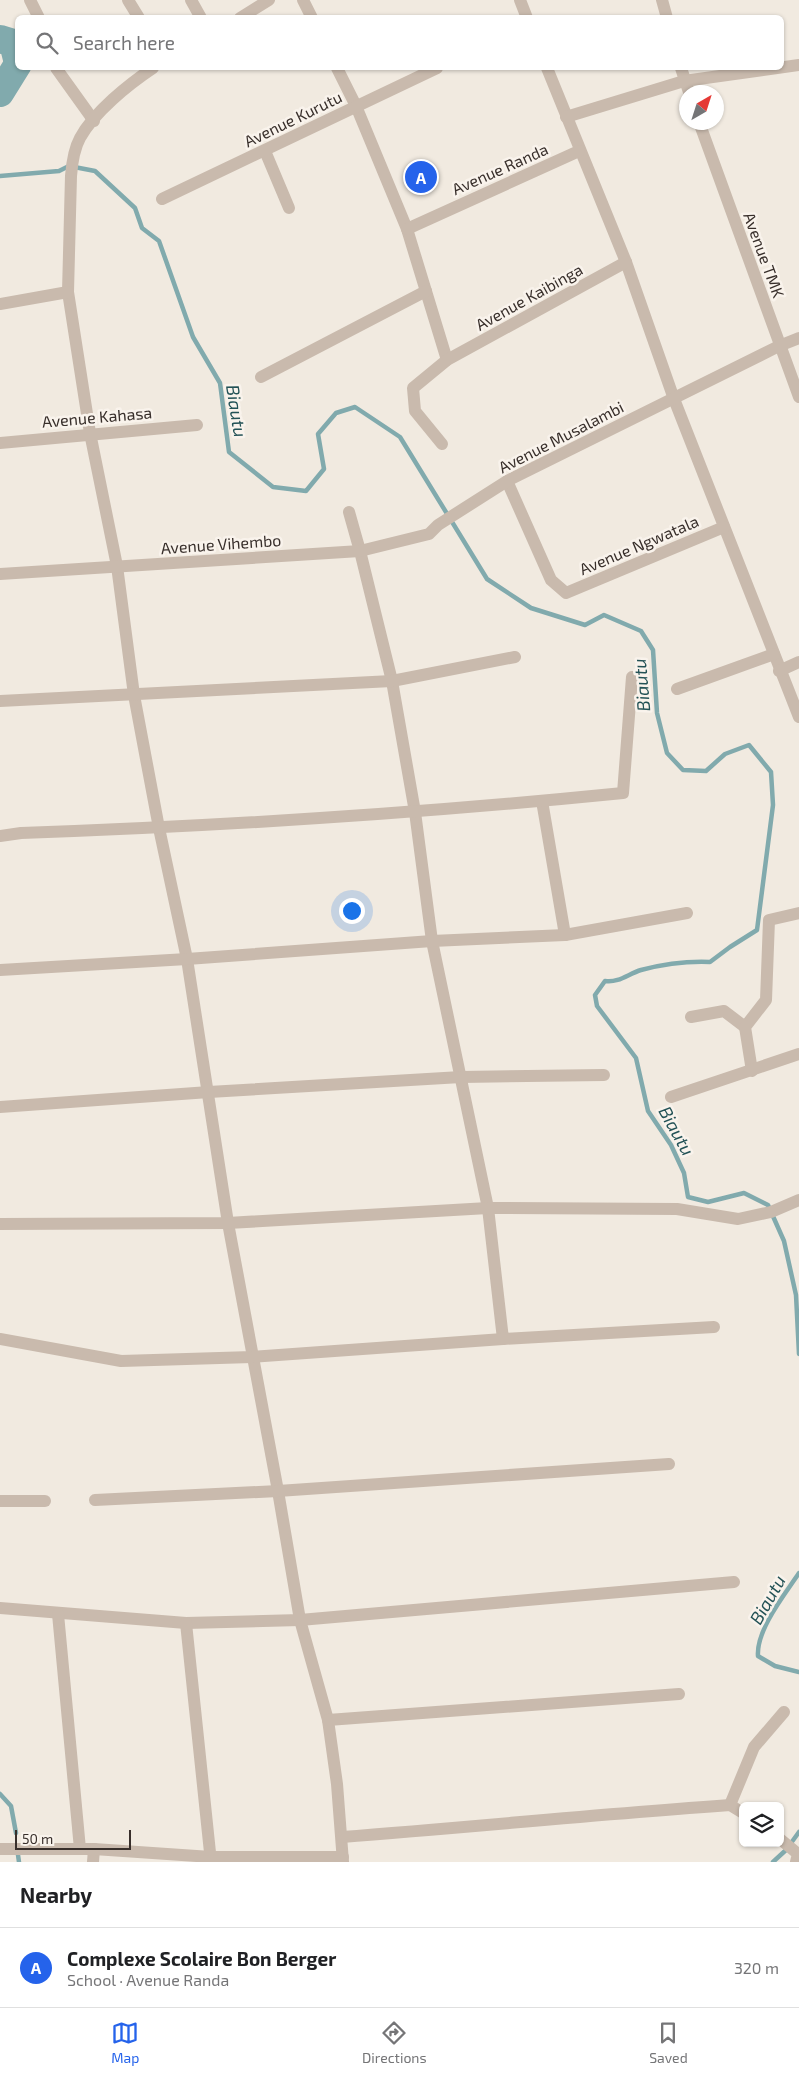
<!DOCTYPE html>
<meta charset="utf-8">
<style>
:root{--surface:#fff;--page:#f6f6f6;--text:#202124;--muted:#757577;--line:#e0e0e0;--accent:#2563eb}
body{margin:0;font-family:"Exo 2",sans-serif;background:var(--page);color:var(--text)}
.controls{position:absolute;right:15px;bottom:15px;display:grid;overflow:hidden;border-radius:8px;box-shadow:0 1px 4px #0004}
.controls button{width:45px;height:45px;display:grid;place-items:center;padding:0;border:0;border-bottom:1px solid var(--line);background:var(--surface);color:var(--text);font:25px sans-serif}
.compass{position:absolute;left:679px;top:85px;width:45px;height:45px;border-radius:50%;background:var(--surface);box-shadow:0 1px 4px #0004;rotate:39deg}
.scale{position:absolute;left:15px;bottom:12px;width:116px;box-sizing:border-box;padding-left:5px;border:2px solid #382f2b;border-top:0;font-size:14px;line-height:18px;white-space:nowrap;color:#382f2b;-webkit-text-stroke:4px #f9f3ec;paint-order:stroke}
.you{position:absolute;left:351px;top:910px;width:18px;height:18px;margin:-12px;border:4px solid #fff;border-radius:50%;background:#1a73e8;box-shadow:0 0 0 8px #1a73e833}
.badge{display:grid;place-items:center;width:32px;height:32px;border-radius:50%;background:var(--accent);color:#fff;font-size:16px;font-weight:700}
.pin{position:absolute;translate:-50% -50%;border:2px solid #fff;box-shadow:0 1px 5px #0006}
.list{margin:0;padding:0;list-style:none}
h2{display:flex;justify-content:space-between;align-items:center;height:65px;margin:0;padding:0 20px;font-size:21px}
h2 small{font-size:16px;font-weight:400;color:var(--muted)}
.list li{display:grid;grid-template-columns:32px 1fr auto;gap:15px;align-items:center;box-sizing:border-box;height:80px;padding:0 20px;border-top:1px solid var(--line)}
.list b{display:block;font-size:19px;white-space:nowrap}
.list p{margin:0;font-size:16px;white-space:nowrap;color:var(--muted)}
.list em{font-size:16px;font-style:normal;color:var(--muted)}
.icon{flex:none;width:28px;height:28px;fill:none;stroke:currentColor;stroke-width:2;stroke-linecap:round;stroke-linejoin:round}
.map{position:relative;flex:none;width:799px;height:1862px;overflow:hidden}
.search{position:absolute;background:var(--surface);box-shadow:0 1px 4px #0004;left:15px;right:15px;top:15px;height:55px;display:flex;align-items:center;gap:12px;box-sizing:border-box;padding:0 18px;border-radius:8px;color:var(--muted);font-size:19px}
.sheet{height:145px;background:var(--surface)}
nav{display:flex;justify-content:space-around;align-items:center;box-sizing:border-box;height:70px;border-top:1px solid var(--line);background:var(--surface);font-size:14px;color:var(--muted)}
nav a{display:grid;justify-items:center;gap:2px}
nav .on{color:var(--accent)}
.map>svg:first-child{display:block}
.lines{fill:none;stroke-linecap:round;stroke-linejoin:round}
.stream{stroke:#81aaad;stroke-width:4.5}
.river{stroke:#81aaad;stroke-width:28}
.minor{stroke:#c9baad;stroke-width:12}
.labels{text-anchor:middle;stroke-width:5;stroke-linejoin:round;paint-order:stroke}
.street-label{font-size:16px;fill:#382f2b;stroke:#f9f3ec}
.water-label{font-size:18px;font-style:italic;fill:#235256;stroke:#f9f3ec}
</style>
<div class="map">
<svg width="799" height="1862" viewBox="0 0 799 1862">
<rect width="100%" height="100%" fill="#f1eae0"/>
<g class="lines">
<g class="stream">
<path d="M0,176L59,171L69,166L95,171L135,208L142,228L159,241L193,337L220,383L229,452L273,487L306,491L324,469L318,434L336,413L355,407L400,437L487,579L531,608L585,625L604,615L641,631L653,650L657,713L667,753L683,770L706,771L725,754L749,745L771,772L773,805L757,930L730,947L710,962C686,961 664,964 641,970C628,974 619,983 605,981L595,995L597,1006L636,1058L648,1111L671,1145L684,1173L688,1197L708,1202L744,1193L768,1205L784,1241L796,1295L799,1354"/>
<path d="M799,1573C785,1594 756,1630 758,1656L775,1666L799,1672"/>
<polyline points="0,1794 11,1806 16,1833"/>
<polyline points="18,1855 19,1862"/>
<polyline points="773,1862 786,1850 799,1832"/>
</g>
<g class="river">
<polyline points="0,39 13,43 18,63"/>
<polyline points="0,93 18,64"/>
</g>
<g class="minor">
<polyline points="30,0 39,18"/>
<polyline points="128,0 139,18"/>
<polyline points="191,0 201,18"/>
<polyline points="303,0 312,18"/>
<polyline points="520,0 527,18"/>
<polyline points="662,0 667,18"/>
<polyline points="240,18 269,0"/>
<polyline points="56,68 94,121"/>
<path d="M153,68C129,84 94,112 80,138C74,149 72,163 71,176L68,292L90,433L117,566L134,695L159,828L187,959L228,1223L278,1491L300,1620L328,1720L337,1784L343,1862"/>
<polyline points="337,68 356,106 407,229 447,360"/>
<polyline points="547,68 626,262 674,399 799,717"/>
<polyline points="681,68 689,92"/>
<polyline points="566,117 684,81 799,65"/>
<polyline points="699,122 799,397"/>
<polyline points="265,151 289,208"/>
<polyline points="162,199 437,68"/>
<polyline points="407,229 579,151"/>
<polyline points="0,304 68,292"/>
<polyline points="261,377 426,291"/>
<polyline points="0,443 197,425"/>
<polyline points="442,444 415,411 413,388 447,360 626,262"/>
<polyline points="507,481 551,580 566,593 724,527"/>
<polyline points="349,512 360,551 392,681 415,812 432,941 488,1208 503,1339"/>
<polyline points="0,574 360,551 429,534 438,525 507,481 779,346 799,338"/>
<polyline points="779,671 799,662"/>
<polyline points="677,689 774,654"/>
<polyline points="0,701 392,681 515,657"/>
<polyline points="542,801 565,935"/>
<path d="M0,836L21,833C222,826 423,813 623,793L632,677"/>
<polyline points="0,970 187,959 432,941 565,935 687,913"/>
<polyline points="691,1017 724,1011 745,1027"/>
<polyline points="752,1071 745,1027 766,1000 769,920 799,913"/>
<polyline points="671,1097 799,1054"/>
<polyline points="0,1107 209,1092 461,1077 604,1075"/>
<polyline points="0,1224 228,1223 488,1208 677,1209 738,1219 771,1212 799,1200"/>
<polyline points="0,1339 121,1361 252,1357 503,1339 714,1327"/>
<polyline points="95,1500 278,1491 669,1464"/>
<polyline points="0,1501 45,1501"/>
<polyline points="0,1608 186,1623 300,1620 734,1582"/>
<polyline points="58,1614 80,1849"/>
<polyline points="186,1623 211,1862"/>
<polyline points="328,1720 679,1694"/>
<polyline points="730,1805 754,1747 784,1712"/>
<path d="M342,1837C472,1827 601,1814 730,1805L743,1813"/>
<polyline points="780,1839 798,1854 796,1862"/>
<polyline points="0,1849 94,1849 211,1857 343,1857"/>
<polyline points="93,1862 94,1849"/>
</g>
</g>
<g class="labels">
<g class="street-label">
<text transform="translate(293 119) rotate(-26)" y="6">Avenue Kurutu</text>
<text transform="translate(500 169) rotate(-24)" y="6">Avenue Randa</text>
<text transform="translate(764 255) rotate(70)" y="6">Avenue TMK</text>
<text transform="translate(529 297) rotate(-29)" y="6">Avenue Kaibinga</text>
<text transform="translate(97 417) rotate(-5)" y="6">Avenue Kahasa</text>
<text transform="translate(561 437) rotate(-27)" y="6">Avenue Musalambi</text>
<text transform="translate(221 544) rotate(-4)" y="6">Avenue Vihembo</text>
<text transform="translate(639 545) rotate(-23)" y="6">Avenue Ngwatala</text>
</g>
<g class="water-label">
<text transform="translate(236 411) rotate(81)" y="6">Biautu</text>
<text transform="translate(642 685) rotate(-95)" y="6">Biautu</text>
<text transform="translate(676 1131) rotate(61)" y="6">Biautu</text>
<text transform="translate(768 1600) rotate(-60)" y="6">Biautu</text>
</g>
</g>
</svg>
<div class="controls">
<button><svg class="icon" aria-label="layers" viewBox="0 0 24 24"><path d="M12 4l9 5-9 5-9-5zM3 14l9 5 9-5"/></svg></button>
</div>
<svg class="compass" viewBox="-18 -18 36 36"><path d="M0-13l5 13h-10z" fill="#e53935"/><path d="M0 13l5-13h-10z" fill="#757577"/></svg>
<div class="scale">50 m</div>
<div class="you"></div>
<div class="pin badge" style="left:421px;top:177px">A</div>
<div class="search"><svg class="icon" aria-label="search" viewBox="0 0 24 24"><circle cx="10" cy="10" r="6"/><path d="M15 15l6 6"/></svg>Search here</div>
</div>
<section class="sheet">
<h2>Nearby<small></small></h2>
<ul class="list">
<li><span class="badge">A</span><div><b>Complexe Scolaire Bon Berger</b><p>School · Avenue Randa</p></div><em>320 m</em></li>
</ul>
</section>
<nav>
<a class="on"><svg class="icon" aria-label="map" viewBox="0 0 24 24"><path d="M3 6l6-2 6 2 6-2v14l-6 2-6-2-6 2zM9 4v14M15 6v14"/></svg>Map</a>
<a><svg class="icon" aria-label="directions" viewBox="0 0 24 24"><path d="M12 3l9 9-9 9-9-9zM9 14v-3h6M13 9l2 2-2 2"/></svg>Directions</a>
<a><svg class="icon" aria-label="saved" viewBox="0 0 24 24"><path d="M7 4h10v16l-5-4-5 4z"/></svg>Saved</a>
</nav>
